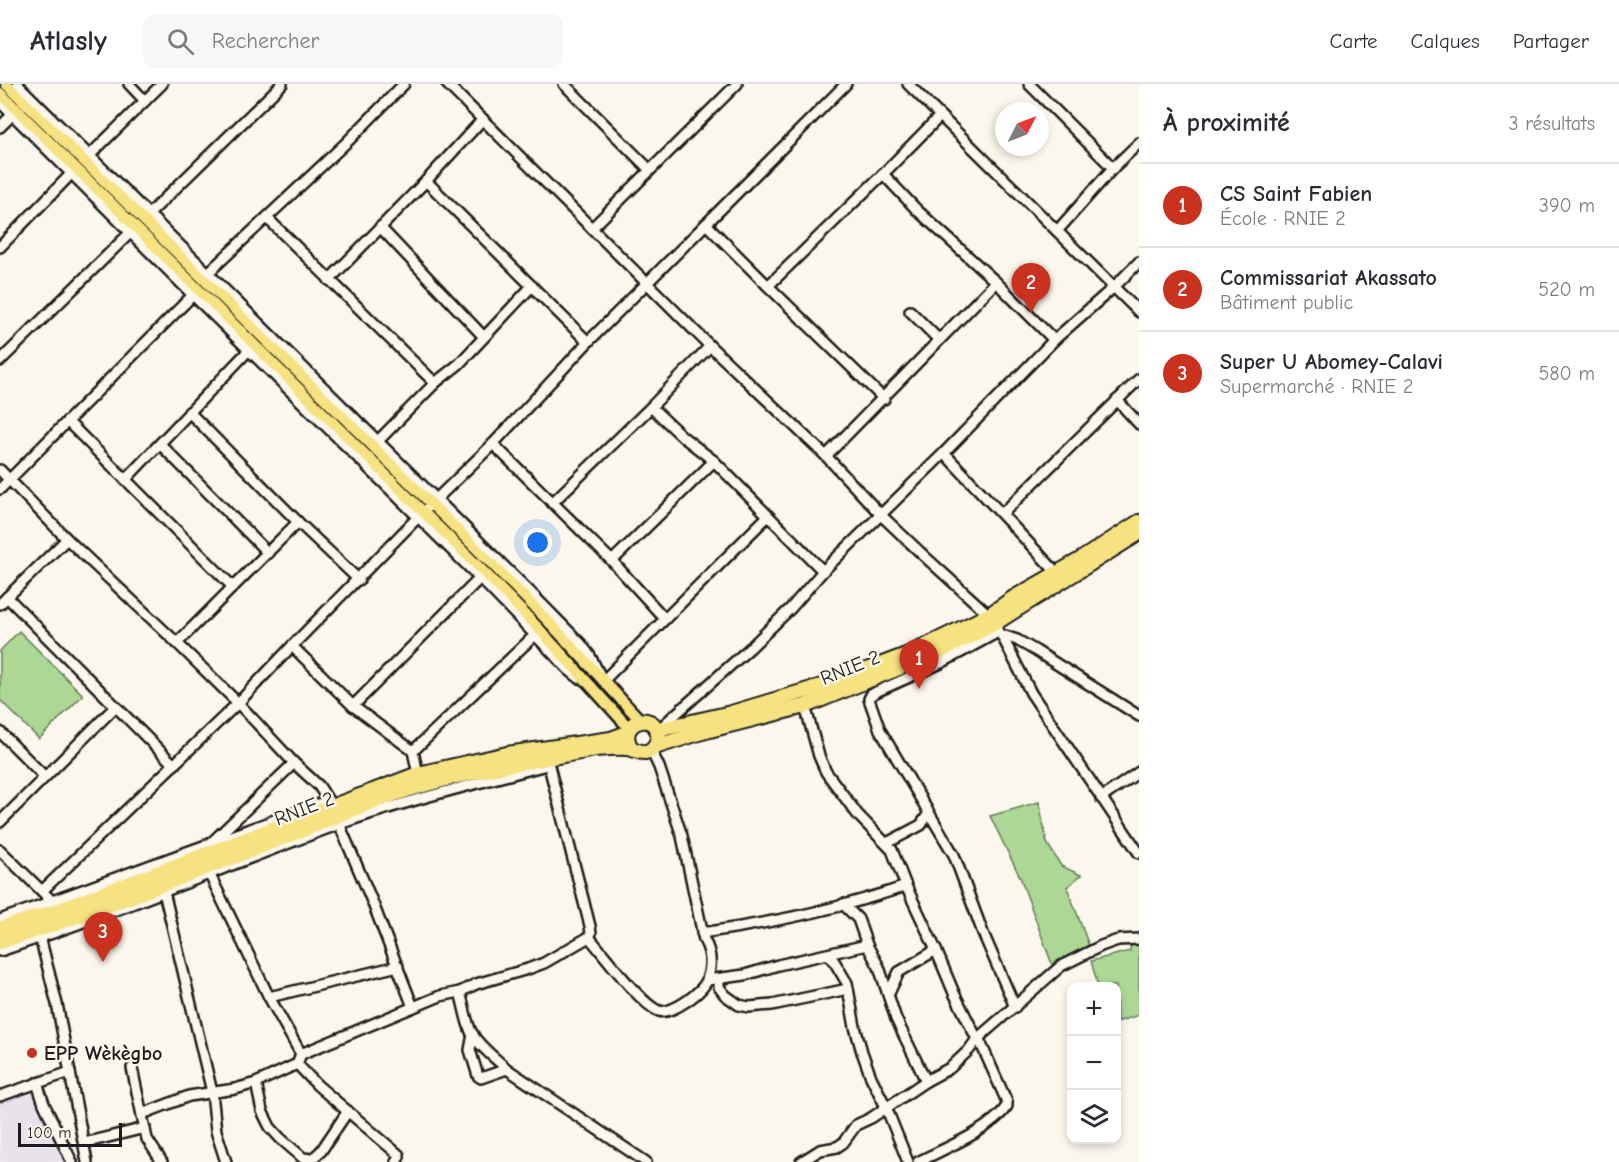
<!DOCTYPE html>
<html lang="fr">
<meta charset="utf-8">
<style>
:root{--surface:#fff;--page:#f7f7f7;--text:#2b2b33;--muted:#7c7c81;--line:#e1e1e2;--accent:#c8321e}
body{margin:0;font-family:"Comic Neue",sans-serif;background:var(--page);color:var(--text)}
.controls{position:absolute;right:18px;bottom:18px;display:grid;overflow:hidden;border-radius:12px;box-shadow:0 3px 9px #0003}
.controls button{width:54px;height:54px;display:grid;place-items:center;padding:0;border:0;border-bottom:2px solid var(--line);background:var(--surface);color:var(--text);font:30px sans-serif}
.compass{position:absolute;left:995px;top:18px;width:54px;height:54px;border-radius:50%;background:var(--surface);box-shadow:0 3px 9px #0003;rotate:48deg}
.scale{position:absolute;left:18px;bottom:15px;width:104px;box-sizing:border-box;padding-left:6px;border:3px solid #1c1c1c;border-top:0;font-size:16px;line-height:21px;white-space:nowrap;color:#1c1c1c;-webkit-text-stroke:4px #fbf7ec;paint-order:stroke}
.you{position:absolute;left:538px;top:459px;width:21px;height:21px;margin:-15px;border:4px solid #fff;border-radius:50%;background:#1a73e8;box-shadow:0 0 0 9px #1a73e833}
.badge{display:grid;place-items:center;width:39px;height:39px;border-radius:50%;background:var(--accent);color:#fff;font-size:20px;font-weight:700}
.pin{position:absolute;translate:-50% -50px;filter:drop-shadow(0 2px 3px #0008)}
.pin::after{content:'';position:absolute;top:32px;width:21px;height:18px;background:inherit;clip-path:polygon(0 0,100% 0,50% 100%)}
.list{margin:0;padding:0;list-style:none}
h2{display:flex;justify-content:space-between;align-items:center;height:78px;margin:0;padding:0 24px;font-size:26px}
h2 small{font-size:20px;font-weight:400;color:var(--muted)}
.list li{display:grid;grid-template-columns:39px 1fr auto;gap:18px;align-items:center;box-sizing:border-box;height:84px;padding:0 24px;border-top:2px solid var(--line)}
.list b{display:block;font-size:22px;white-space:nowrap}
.list p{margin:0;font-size:20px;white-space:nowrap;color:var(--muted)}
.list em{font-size:20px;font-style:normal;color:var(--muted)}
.icon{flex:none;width:33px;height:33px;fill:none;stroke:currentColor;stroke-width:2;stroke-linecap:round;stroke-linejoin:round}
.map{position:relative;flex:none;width:1139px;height:1078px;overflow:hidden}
header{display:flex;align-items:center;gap:36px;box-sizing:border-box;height:84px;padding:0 30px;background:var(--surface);border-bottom:2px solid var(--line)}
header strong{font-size:28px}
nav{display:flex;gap:33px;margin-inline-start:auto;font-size:21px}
.search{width:420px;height:54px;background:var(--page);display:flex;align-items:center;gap:15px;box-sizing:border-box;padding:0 21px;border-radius:12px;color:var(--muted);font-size:22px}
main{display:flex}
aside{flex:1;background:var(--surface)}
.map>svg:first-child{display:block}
.built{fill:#e8e2ea}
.green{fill:#add795;stroke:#647a58;stroke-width:1.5}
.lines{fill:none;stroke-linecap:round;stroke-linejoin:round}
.minor-casing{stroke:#1c1c1c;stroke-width:14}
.major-casing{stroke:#1c1c1c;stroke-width:15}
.highway-casing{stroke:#1c1c1c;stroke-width:18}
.minor{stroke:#fbf7ec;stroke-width:9}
.major{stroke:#f6e281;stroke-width:10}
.highway{stroke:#f6e281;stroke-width:14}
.poi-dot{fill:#c8321e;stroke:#fbf7ec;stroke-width:2}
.labels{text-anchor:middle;stroke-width:5;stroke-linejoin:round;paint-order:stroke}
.street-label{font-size:20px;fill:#1c1c1c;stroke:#fbf7ec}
.poi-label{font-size:20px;font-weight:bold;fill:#1c1c1c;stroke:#fbf7ec;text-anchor:start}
</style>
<header>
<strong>Atlasly</strong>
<div class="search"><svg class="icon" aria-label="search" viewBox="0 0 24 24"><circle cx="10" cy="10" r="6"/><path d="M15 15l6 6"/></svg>Rechercher</div>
<nav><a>Carte</a><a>Calques</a><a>Partager</a></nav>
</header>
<main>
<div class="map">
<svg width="1139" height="1078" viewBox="0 0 1139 1078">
<rect width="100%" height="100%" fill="#fbf7ec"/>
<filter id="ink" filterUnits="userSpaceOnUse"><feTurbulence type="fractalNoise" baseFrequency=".0167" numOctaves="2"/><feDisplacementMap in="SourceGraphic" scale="12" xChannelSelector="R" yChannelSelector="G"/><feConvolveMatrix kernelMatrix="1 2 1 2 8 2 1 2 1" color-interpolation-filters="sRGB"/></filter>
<g filter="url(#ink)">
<polygon class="built" points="33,1006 66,1078 0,1078 0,1017"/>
<g class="green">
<polygon points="19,547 83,611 39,655 0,616 0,567"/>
<polygon points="1039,718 1047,759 1061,782 1081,791 1067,803 1091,867 1053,883 1020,793 990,732"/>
<polygon points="1131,860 1139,861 1139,931 1117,938 1116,902 1098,902 1091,877 1130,867"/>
</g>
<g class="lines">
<defs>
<g id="minor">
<polyline points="17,0 528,506 581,560 590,572 603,597 768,432"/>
<polyline points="129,0 145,17"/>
<polyline points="447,0 710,262 826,372 882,432 922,470 989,531 995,539 998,548 941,579 878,607 871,611 869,615 880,646 954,771 983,849 1015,923"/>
<polyline points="564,0 650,86"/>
<polyline points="908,0 1139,228"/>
<polyline points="1029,0 1113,84"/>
<polyline points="0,18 193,211 480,494 569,586 579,594"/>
<polyline points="0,43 15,28"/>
<polyline points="89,72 162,0"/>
<polyline points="883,90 917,126 996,198 1054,256"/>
<polyline points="426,97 588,258"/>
<polyline points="145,134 282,0"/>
<polyline points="267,134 435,299"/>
<polyline points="706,140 768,202 884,315"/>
<polyline points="380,143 484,253"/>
<polyline points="592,144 737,0"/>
<polyline points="1057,147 1113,84 1139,59"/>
<polyline points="0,163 74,87"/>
<polyline points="208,189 348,57 404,0"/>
<polyline points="329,196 426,97 483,35"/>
<polyline points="768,202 883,90 940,32"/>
<polyline points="910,227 939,256"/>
<polyline points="0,277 133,146"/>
<polyline points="1117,316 1139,340"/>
<polyline points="651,323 683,353 714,377 823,487"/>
<polyline points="189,328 298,438 359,496"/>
<polyline points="67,337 233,503"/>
<polyline points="160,360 268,469"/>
<polyline points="493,360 612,477 665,535"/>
<polyline points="374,361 435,299 459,280 532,202"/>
<polyline points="944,369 1057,489"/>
<polyline points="826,372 996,198"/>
<polyline points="0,386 67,455 177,559 238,619 294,679 319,702 329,718"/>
<polyline points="126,395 249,266"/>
<polyline points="0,405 193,211"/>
<polyline points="552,419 651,323 710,262"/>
<polyline points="1002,430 1139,295"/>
<polyline points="612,477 714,377"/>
<polyline points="7,513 174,681"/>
<polyline points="0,520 67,455"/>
<polyline points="1002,551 1017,556 1036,567 1139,632"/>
<polyline points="1002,552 1031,609 1139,769"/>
<polyline points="177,559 298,438"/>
<polyline points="292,562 353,622 413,667 418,690"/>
<polyline points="353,622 480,494"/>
<polyline points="805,622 819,672 826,688 858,731 892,766 906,802 936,866 954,909 977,955"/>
<polyline points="659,645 750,564 791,524 823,487 944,369 1054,256 1114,203 1139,178"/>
<polyline points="0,648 45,693"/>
<polyline points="413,667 535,551"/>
<path d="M548,678L590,842L591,849L589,853C603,869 641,921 659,927C671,931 703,908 707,896C712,882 711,868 704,856L682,752L659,683L651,666"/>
<polyline points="1101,714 1139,688"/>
<polyline points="337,735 372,817 413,923"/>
<polyline points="0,738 115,623"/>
<polyline points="211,759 294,679"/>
<polyline points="887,759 921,741 929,729"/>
<polyline points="0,766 52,817 53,823"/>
<polyline points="207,785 269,913 301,970"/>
<polyline points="42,807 238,619 292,562 423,428 493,360 588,258 846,0"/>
<polyline points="164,808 212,1008 216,1047 226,1078"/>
<polyline points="843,820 858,835 867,861 879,883 896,935 926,997"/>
<polyline points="0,836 327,717 329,718 331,721"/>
<polyline points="39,849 57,920 87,1078"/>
<path d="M702,849C771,839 840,825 906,802"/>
<path d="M0,867C114,830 225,782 337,741C404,717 475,700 543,682L548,678L551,674"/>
<polyline points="828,871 834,877 847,899 855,943 862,968 871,993 886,1023 908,1078"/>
<polyline points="719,895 719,903 725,911 739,921 749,923 772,921 848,905"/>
<polyline points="707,896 745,891 778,881 867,861"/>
<path d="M460,908C464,921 466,938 472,950C481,964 495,974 507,985L646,1078"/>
<polyline points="889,909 899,888 936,866"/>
<polyline points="269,913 398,882"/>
<polyline points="473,950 470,966 478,992 481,994 507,985"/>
<polyline points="297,980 317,1001 399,1071 399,1073 396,1078"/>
<polyline points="132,984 147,1055 162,1078"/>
<polyline points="37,999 44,1020 72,1078"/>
<polyline points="256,999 262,1027 270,1043 280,1054 303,1074 312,1075 321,1067 348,1027"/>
<polyline points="0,1012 70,988"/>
<polyline points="142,1030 189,1012 235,1005 256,999 297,980 301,970 440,912 460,908 476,900 528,885 544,879 589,853"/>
<polyline points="84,1059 145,1044"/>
<polyline points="801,1078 820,1066 837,1063 843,1059 856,1041 871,1034 926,997 950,984 969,966 977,955 1061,882 1101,862 1118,856 1139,855"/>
<path d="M918,1078C945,1064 990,1047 1007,1022V1018L978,953"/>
</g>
<g id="major">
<polyline points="6,0 492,480 549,538 641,637"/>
<polyline points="0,9 487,491 541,547 629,644"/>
</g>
<g id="highway">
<polyline points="657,646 731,629 835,598 909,570 989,531 1015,513 1080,476 1139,438"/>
<polyline points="655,663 702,648 805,622 943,566 995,539 1139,449"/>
<polyline points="0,845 54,828 418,690 507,670 611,655 627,649"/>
<path d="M0,858C98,827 194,788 290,751C324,738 357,722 392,711C458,688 527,678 596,665C607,664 617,663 628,664C635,665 639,669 646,668C651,667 654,664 656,660C658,656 659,651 657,646C648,625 615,643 632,665"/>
</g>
</defs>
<use href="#minor" class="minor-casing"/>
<use href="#major" class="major-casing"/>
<use href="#highway" class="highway-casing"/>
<use href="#minor" class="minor"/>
<use href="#major" class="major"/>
<use href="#highway" class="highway"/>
</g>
</g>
<circle class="poi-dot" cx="32" cy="969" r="6"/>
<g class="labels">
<g class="street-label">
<text transform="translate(850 583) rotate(-22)" y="7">RNIE 2</text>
<text transform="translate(304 724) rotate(-21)" y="7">RNIE 2</text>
</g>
<g class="poi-label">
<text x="44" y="976">EPP Wèkègbo</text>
</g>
</g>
</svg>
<div class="controls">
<button>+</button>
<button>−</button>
<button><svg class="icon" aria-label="layers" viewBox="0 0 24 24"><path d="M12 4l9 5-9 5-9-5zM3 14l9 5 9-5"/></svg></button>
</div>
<svg class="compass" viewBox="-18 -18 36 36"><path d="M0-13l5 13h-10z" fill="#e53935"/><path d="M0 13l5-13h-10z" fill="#7c7c81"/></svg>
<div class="scale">100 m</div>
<div class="you"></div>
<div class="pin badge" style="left:919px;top:605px">1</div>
<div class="pin badge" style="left:1031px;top:229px">2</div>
<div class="pin badge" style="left:103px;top:878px">3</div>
</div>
<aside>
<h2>À proximité<small>3 résultats</small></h2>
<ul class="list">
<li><span class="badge">1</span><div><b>CS Saint Fabien</b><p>École · RNIE 2</p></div><em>390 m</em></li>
<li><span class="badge">2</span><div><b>Commissariat Akassato</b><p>Bâtiment public</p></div><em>520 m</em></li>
<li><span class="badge">3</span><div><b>Super U Abomey-Calavi</b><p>Supermarché · RNIE 2</p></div><em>580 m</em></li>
</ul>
</aside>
</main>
